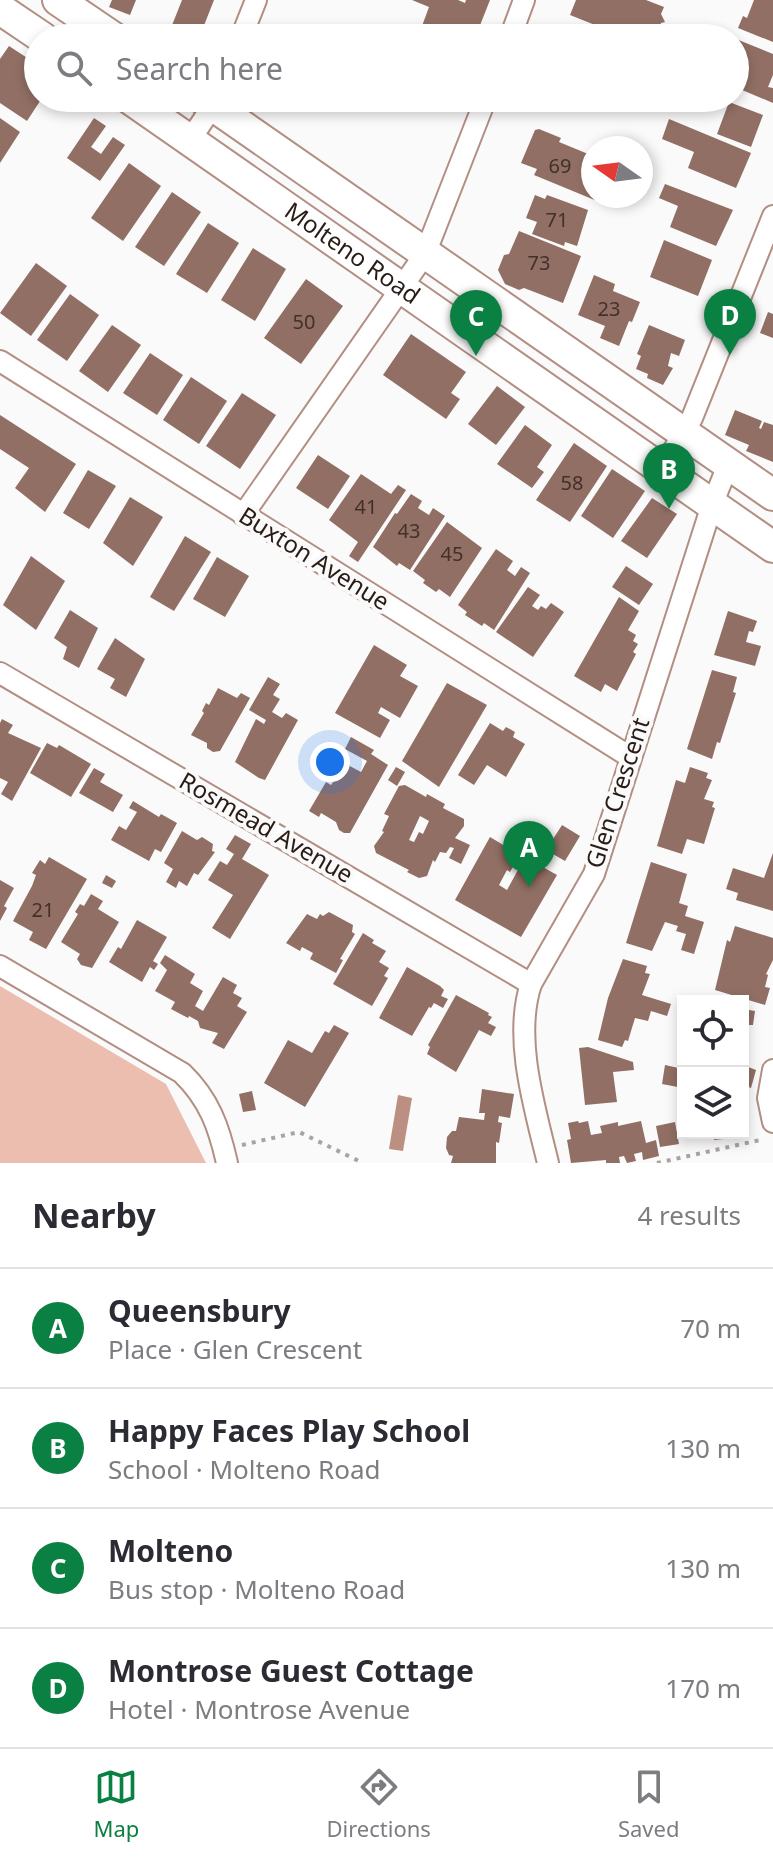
<!DOCTYPE html>
<meta charset="utf-8">
<style>
:root{--surface:#fff;--page:#f2f2f3;--text:#2b2b33;--muted:#7c7c81;--line:#e1e1e2;--accent:#0b8043}
body{margin:0;font-family:"Noto Sans",sans-serif;background:var(--page);color:var(--text)}
.controls{position:absolute;right:24px;bottom:24px;display:grid;overflow:hidden;border-radius:0px;box-shadow:0 4px 12px #0003}
.controls button{width:72px;height:72px;display:grid;place-items:center;padding:0;border:0;border-bottom:2px solid var(--line);background:var(--surface);color:var(--text);font:40px sans-serif}
.compass{position:absolute;left:581px;top:136px;width:72px;height:72px;border-radius:50%;background:var(--surface);box-shadow:0 4px 12px #0003;rotate:284deg}
.you{position:absolute;left:330px;top:762px;width:28px;height:28px;margin:-20px;border:6px solid #fff;border-radius:50%;background:#1a73e8;box-shadow:0 0 0 12px #1a73e833}
.badge{display:grid;place-items:center;width:52px;height:52px;border-radius:50%;background:var(--accent);color:#fff;font-size:26px;font-weight:700}
.pin{position:absolute;translate:-50% -66px;filter:drop-shadow(0 2px 4px #0008)}
.pin::after{content:'';position:absolute;top:42px;width:28px;height:24px;background:inherit;clip-path:polygon(0 0,100% 0,50% 100%)}
.list{margin:0;padding:0;list-style:none}
h2{display:flex;justify-content:space-between;align-items:center;height:104px;margin:0;padding:0 32px;font-size:34px}
h2 small{font-size:26px;font-weight:400;color:var(--muted)}
.list li{display:grid;grid-template-columns:52px 1fr auto;gap:24px;align-items:center;box-sizing:border-box;height:120px;padding:0 32px;border-top:2px solid var(--line)}
.list b{display:block;font-size:30px;white-space:nowrap}
.list p{margin:0;font-size:26px;white-space:nowrap;color:var(--muted)}
.list em{font-size:26px;font-style:normal;color:var(--muted)}
.icon{flex:none;width:44px;height:44px;fill:none;stroke:currentColor;stroke-width:2;stroke-linecap:round;stroke-linejoin:round}
.map{position:relative;flex:none;width:773px;height:1163px;overflow:hidden}
.search{position:absolute;background:var(--surface);box-shadow:0 4px 12px #0003;left:24px;right:24px;top:24px;height:88px;display:flex;align-items:center;gap:20px;box-sizing:border-box;padding:0 28px;border-radius:44px;color:var(--muted);font-size:30px}
.sheet{height:584px;background:var(--surface)}
nav{display:flex;justify-content:space-around;align-items:center;box-sizing:border-box;height:112px;border-top:2px solid var(--line);background:var(--surface);font-size:22px;color:var(--muted)}
nav a{display:grid;justify-items:center;gap:4px}
nav .on{color:var(--accent)}
.map>svg:first-child{display:block}
.forest{fill:#ebbeb0}
.water{fill:#bb9082}
.building{fill:#916f64;fill-rule:evenodd}
.lines{fill:none;stroke-linecap:round;stroke-linejoin:round}
.street-casing{stroke:#b28e83;stroke-width:24}
.secondary-casing{stroke:#b28e83;stroke-width:34}
.path{stroke:#a9a4a2;stroke-width:4;stroke-dasharray:4 6;stroke-linecap:butt}
.street{stroke:#fff;stroke-width:20}
.secondary{stroke:#fff;stroke-width:30}
.labels{text-anchor:middle;stroke-width:8;stroke-linejoin:round;paint-order:stroke}
.number-label{font-size:20px;fill:#43302a}
.street-label{font-size:24px;fill:#291b16;stroke:#fafafa}
</style>
<div class="map">
<svg width="773" height="1163" viewBox="0 0 773 1163">
<rect width="100%" height="100%" fill="#fafafa"/>
<polygon class="forest" points="0,986 166,1084 206,1163 0,1163"/>
<polygon class="water" points="398,1095 412,1098 403,1151 389,1149"/>
<g class="building">
<polygon points="112,0 136,0 130,15 109,7"/>
<polygon points="182,0 214,0 203,28 215,32 213,38 167,38"/>
<polygon points="412,0 458,0 465,3 466,0 490,0 475,38 451,38 422,26 429,7"/>
<polygon points="576,0 646,0 664,7 661,14 665,22 661,23 655,38 640,38 607,25 605,29 570,15"/>
<polygon points="754,0 773,0 773,42 738,28 743,16 747,18"/>
<polygon points="736,39 773,54 773,75 768,87 773,88 773,103 735,87"/>
<polygon points="9,46 38,65 38,98 42,98 27,121 0,103 0,59"/>
<polygon points="729,102 763,115 751,147 717,134"/>
<polygon points="0,118 20,132 0,163"/>
<polygon points="94,118 106,126 91,147 101,154 113,137 125,145 100,181 67,158"/>
<polygon points="669,119 751,153 736,188 688,168 694,152 662,139"/>
<polygon points="539,129 561,138 559,142 593,156 586,178 593,181 593,196 599,196 597,201 534,175 537,169 521,163 535,130"/>
<polygon points="129,163 161,186 123,241 91,218"/>
<polygon points="665,184 733,210 716,246 670,227 678,206 659,198"/>
<polygon points="172,192 201,212 164,266 135,247"/>
<polygon points="535,195 545,199 547,195 588,210 577,246 565,242 564,246 532,234 537,222 526,218"/>
<polygon points="208,223 239,243 207,293 176,274"/>
<polygon points="519,231 581,256 563,303 524,288 519,290 505,284 498,270 504,255 509,254"/>
<polygon points="664,240 712,260 698,296 650,277"/>
<polygon points="253,248 286,269 255,321 221,300"/>
<polygon points="36,263 67,286 31,336 0,313"/>
<polygon points="594,275 615,284 613,291 640,302 632,322 629,321 619,346 600,338 605,326 578,315"/>
<polygon points="306,279 343,306 301,364 264,338"/>
<polygon points="70,294 99,315 67,361 37,340"/>
<polygon points="768,312 773,314 773,338 760,333"/>
<polygon points="112,325 141,345 108,392 79,371"/>
<polygon points="649,325 685,340 679,356 671,353 668,366 673,368 663,385 647,378 648,374 636,369 641,356 637,354"/>
<polygon points="411,334 466,372 451,393 460,399 446,419 383,375"/>
<polygon points="150,353 183,375 157,415 123,393"/>
<polygon points="191,377 227,401 199,444 163,420"/>
<polygon points="497,386 525,407 496,445 468,424"/>
<polygon points="242,393 276,415 240,469 206,446"/>
<polygon points="735,410 762,421 759,428 761,429 764,422 773,425 773,462 746,451 749,445 725,435"/>
<polygon points="0,415 76,464 45,512 15,488 29,468 0,449"/>
<polygon points="525,425 552,445 537,467 544,472 532,488 497,464"/>
<polygon points="574,443 607,466 570,522 536,500"/>
<polygon points="318,455 350,476 328,509 296,488"/>
<polygon points="612,469 645,491 613,538 581,516"/>
<polygon points="88,470 116,486 89,529 63,513"/>
<polygon points="361,474 391,494 398,485 406,490 358,562 349,556 358,542 329,520"/>
<polygon points="411,494 422,501 418,508 429,515 433,508 445,516 410,570 399,563 397,566 373,547 395,513 397,514"/>
<polygon points="130,497 163,517 133,566 103,543"/>
<polygon points="652,498 677,514 647,558 621,541"/>
<polygon points="447,522 482,548 450,597 439,589 436,592 423,583 425,580 413,571"/>
<polygon points="185,536 211,552 174,611 150,597"/>
<polygon points="496,549 513,561 507,570 515,576 521,567 530,573 494,630 484,623 482,626 465,615 467,612 458,605"/>
<polygon points="31,556 65,581 36,630 3,605"/>
<polygon points="217,557 249,576 225,617 193,599"/>
<polygon points="626,566 653,584 639,605 612,587"/>
<polygon points="528,587 540,595 532,606 538,610 541,606 546,609 551,603 564,612 533,657 496,632"/>
<polygon points="619,597 639,611 628,630 636,635 633,641 638,644 633,652 636,654 617,691 605,684 601,692 574,676"/>
<polygon points="70,610 98,628 79,668 63,659 67,647 54,638"/>
<polygon points="728,611 757,621 753,632 749,631 746,642 761,646 755,666 714,655"/>
<polygon points="115,638 145,659 126,697 110,688 115,679 97,669"/>
<polygon points="374,645 407,665 400,676 418,686 400,718 381,707 378,713 390,720 380,738 335,713"/>
<polygon points="712,670 737,677 733,692 736,693 720,743 717,742 712,759 687,749"/>
<polygon points="268,677 280,684 273,695 280,699 272,712 282,718 286,713 298,720 265,780 259,778 235,762 256,719 264,724 266,720 249,710"/>
<polygon points="447,683 487,705 439,787 402,761"/>
<polygon points="218,688 237,698 241,693 250,698 220,751 213,752 207,748 207,743 191,735 204,713 202,711 206,703 209,705"/>
<polygon points="2,719 13,725 8,733 41,748 12,801 1,794 8,782 0,778 0,723"/>
<polygon points="490,723 503,731 506,727 515,732 513,737 525,744 506,777 487,765 474,785 458,775"/>
<polygon points="351,737 374,750 371,754 388,765 350,833 344,833 339,830 336,822 321,813 319,817 309,811 326,782 331,785 346,764 361,772 367,761 345,749"/>
<polygon points="47,743 57,748 59,745 91,764 71,797 30,773"/>
<polygon points="396,767 405,772 397,786 388,780"/>
<polygon points="690,767 708,773 706,778 712,780 704,799 714,802 712,807 715,808 704,844 687,839 682,854 657,846 676,780 685,783"/>
<polygon points="94,768 105,774 100,782 123,795 113,812 79,793"/>
<path d="M405,785L426,797L427,794L445,804L443,808L464,819V826L455,838L470,845L461,864L449,858L454,848L450,847L446,853L440,852L435,862L433,860L427,876L419,878L407,872L409,870L376,853L374,846L384,832L382,831L389,816L384,814L399,786ZM420,816L429,821L423,834L419,832L414,842L409,840Z"/>
<polygon points="133,801 159,817 161,814 177,823 161,852 155,849 149,861 111,840 119,826 126,830 137,812 129,808"/>
<polygon points="562,825 580,836 565,861 546,850"/>
<polygon points="182,831 197,840 202,837 213,844 212,851 215,852 198,875 194,873 187,886 179,881 176,888 166,882 173,869 164,863"/>
<polygon points="235,835 251,844 242,859 269,875 230,939 212,928 233,895 208,880 220,861 227,865 234,854 226,849"/>
<polygon points="490,837 520,855 510,872 507,870 499,885 507,890 525,857 557,875 521,937 455,900"/>
<polygon points="773,853 773,911 736,900 738,893 726,889 733,868 764,878"/>
<polygon points="49,857 87,879 46,949 29,940 33,932 13,921 32,886 36,875 32,873 40,860 45,864"/>
<polygon points="651,862 687,874 679,903 688,906 685,916 704,922 694,954 681,950 686,934 676,931 678,926 665,922 652,951 626,943"/>
<polygon points="106,875 116,881 112,888 102,883"/>
<polygon points="0,880 14,888 4,906 7,908 0,921"/>
<polygon points="91,894 103,901 98,909 119,922 92,968 81,965 77,959 80,954 61,942 78,914 75,912 80,904 84,906"/>
<polygon points="329,912 353,925 352,932 355,934 340,959 343,960 336,973 310,959 313,953 302,947 300,951 286,943 307,914 317,919 320,914 323,916"/>
<polygon points="137,920 167,937 153,961 158,964 154,970 150,967 142,982 109,962 118,947 121,949"/>
<polygon points="735,926 773,938 773,960 766,974 768,975 765,987 770,988 765,1005 715,990 727,940 730,942"/>
<polygon points="363,933 374,940 372,943 386,951 379,962 389,968 384,976 388,978 372,1006 333,984"/>
<polygon points="165,955 195,974 190,983 203,991 195,1006 203,1011 223,977 237,985 233,993 242,998 237,1006 247,1012 224,1049 212,1043 218,1033 200,1028 198,1021 189,1016 188,1018 171,1009 175,1002 155,991 167,970 160,963"/>
<polygon points="623,959 647,966 645,973 650,974 642,995 671,1004 667,1016 651,1011 648,1021 635,1018 628,1041 625,1040 622,1047 598,1040 608,998"/>
<polygon points="407,967 440,986 444,990 441,996 448,999 443,1008 434,1003 431,1008 429,1007 412,1036 379,1018"/>
<polygon points="456,995 489,1013 488,1015 492,1017 488,1023 496,1027 491,1036 479,1030 456,1072 427,1054 430,1047 428,1045"/>
<polygon points="743,1009 755,1011 753,1025 748,1025 748,1047 743,1047"/>
<polygon points="334,1025 349,1033 305,1107 264,1083 288,1040 312,1053 325,1031 329,1033"/>
<polygon points="588,1047 633,1062 634,1070 613,1072 617,1102 585,1105 579,1048"/>
<polygon points="665,1065 683,1069 683,1088 662,1084"/>
<polygon points="743,1065 756,1070 751,1088 743,1085"/>
<polygon points="482,1089 514,1094 510,1118 499,1116 498,1122 502,1123 499,1143 496,1142 496,1163 451,1163 453,1156 449,1155 446,1148 447,1137 452,1131 456,1131 459,1117 484,1120 485,1113 479,1113"/>
<polygon points="252,1091 256,1110 243,1112 239,1094"/>
<polygon points="578,1121 579,1123 588,1121 591,1135 602,1133 600,1126 618,1122 618,1126 641,1121 646,1143 656,1140 659,1156 643,1160 642,1152 634,1154 636,1161 627,1163 624,1156 619,1157 620,1163 606,1163 606,1160 571,1163 567,1140 571,1139 568,1123"/>
<polygon points="675,1122 679,1144 660,1147 656,1126"/>
<polygon points="696,1133 732,1133 732,1138 714,1140 714,1137 696,1136"/>
</g>
<g class="lines">
<defs>
<g id="street">
<polyline points="241,38 256,0"/>
<polyline points="510,38 524,0"/>
<polyline points="190,140 218,98"/>
<polyline points="0,361 630,757"/>
<polyline points="663,469 692,418 773,216"/>
<polyline points="243,515 425,254 486,98"/>
<polyline points="0,673 531,984"/>
<path d="M0,966L182,1073C209,1099 219,1127 227,1163"/>
<polyline points="773,1070 768,1098 773,1122"/>
<path d="M548,1163C535,1109 513,1038 531,984L594,874L712,505L728,465"/>
</g>
<g id="secondary">
<polyline points="58,0 114,38"/>
<polyline points="0,9 43,38"/>
<path id="s1" d="M129,98L773,547"/>
<polyline points="202,98 773,495"/>
</g>
</defs>
<use href="#street" class="street-casing"/>
<use href="#secondary" class="secondary-casing"/>
<g class="path">
<polyline points="242,1145 299,1132 363,1163"/>
<polyline points="657,1163 760,1140"/>
</g>
<use href="#street" class="street"/>
<use href="#secondary" class="secondary"/>
</g>
<g class="labels">
<g class="number-label">
<text x="560" y="173">69</text>
<text x="557" y="227">71</text>
<text x="539" y="270">73</text>
<text x="609" y="316">23</text>
<text x="304" y="329">50</text>
<text x="572" y="490">58</text>
<text x="366" y="514">41</text>
<text x="409" y="538">43</text>
<text x="452" y="561">45</text>
<text x="43" y="917">21</text>
</g>
<g class="street-label">
<text dy="8" stroke="none"><textPath href="#s1" startOffset="272">Molteno Road</textPath></text>
<text transform="translate(314 559) rotate(32)" y="8">Buxton Avenue</text>
<text transform="translate(618 793) rotate(-72)" y="8">Glen Crescent</text>
<text transform="translate(266 828) rotate(30)" y="8">Rosmead Avenue</text>
</g>
</g>
</svg>
<div class="controls">
<button><svg class="icon" aria-label="locate" viewBox="0 0 24 24"><circle cx="12" cy="12" r="6"/><path d="M12 2v4M12 18v4M2 12h4M18 12h4"/></svg></button>
<button><svg class="icon" aria-label="layers" viewBox="0 0 24 24"><path d="M12 4l9 5-9 5-9-5zM3 14l9 5 9-5"/></svg></button>
</div>
<svg class="compass" viewBox="-18 -18 36 36"><path d="M0-13l5 13h-10z" fill="#e53935"/><path d="M0 13l5-13h-10z" fill="#7c7c81"/></svg>
<div class="you"></div>
<div class="pin badge" style="left:529px;top:887px">A</div>
<div class="pin badge" style="left:669px;top:509px">B</div>
<div class="pin badge" style="left:476px;top:356px">C</div>
<div class="pin badge" style="left:730px;top:355px">D</div>
<div class="search"><svg class="icon" aria-label="search" viewBox="0 0 24 24"><circle cx="10" cy="10" r="6"/><path d="M15 15l6 6"/></svg>Search here</div>
</div>
<section class="sheet">
<h2>Nearby<small>4 results</small></h2>
<ul class="list">
<li><span class="badge">A</span><div><b>Queensbury</b><p>Place · Glen Crescent</p></div><em>70 m</em></li>
<li><span class="badge">B</span><div><b>Happy Faces Play School</b><p>School · Molteno Road</p></div><em>130 m</em></li>
<li><span class="badge">C</span><div><b>Molteno</b><p>Bus stop · Molteno Road</p></div><em>130 m</em></li>
<li><span class="badge">D</span><div><b>Montrose Guest Cottage</b><p>Hotel · Montrose Avenue</p></div><em>170 m</em></li>
</ul>
</section>
<nav>
<a class="on"><svg class="icon" aria-label="map" viewBox="0 0 24 24"><path d="M3 6l6-2 6 2 6-2v14l-6 2-6-2-6 2zM9 4v14M15 6v14"/></svg>Map</a>
<a><svg class="icon" aria-label="directions" viewBox="0 0 24 24"><path d="M12 3l9 9-9 9-9-9zM9 14v-3h6M13 9l2 2-2 2"/></svg>Directions</a>
<a><svg class="icon" aria-label="saved" viewBox="0 0 24 24"><path d="M7 4h10v16l-5-4-5 4z"/></svg>Saved</a>
</nav>
